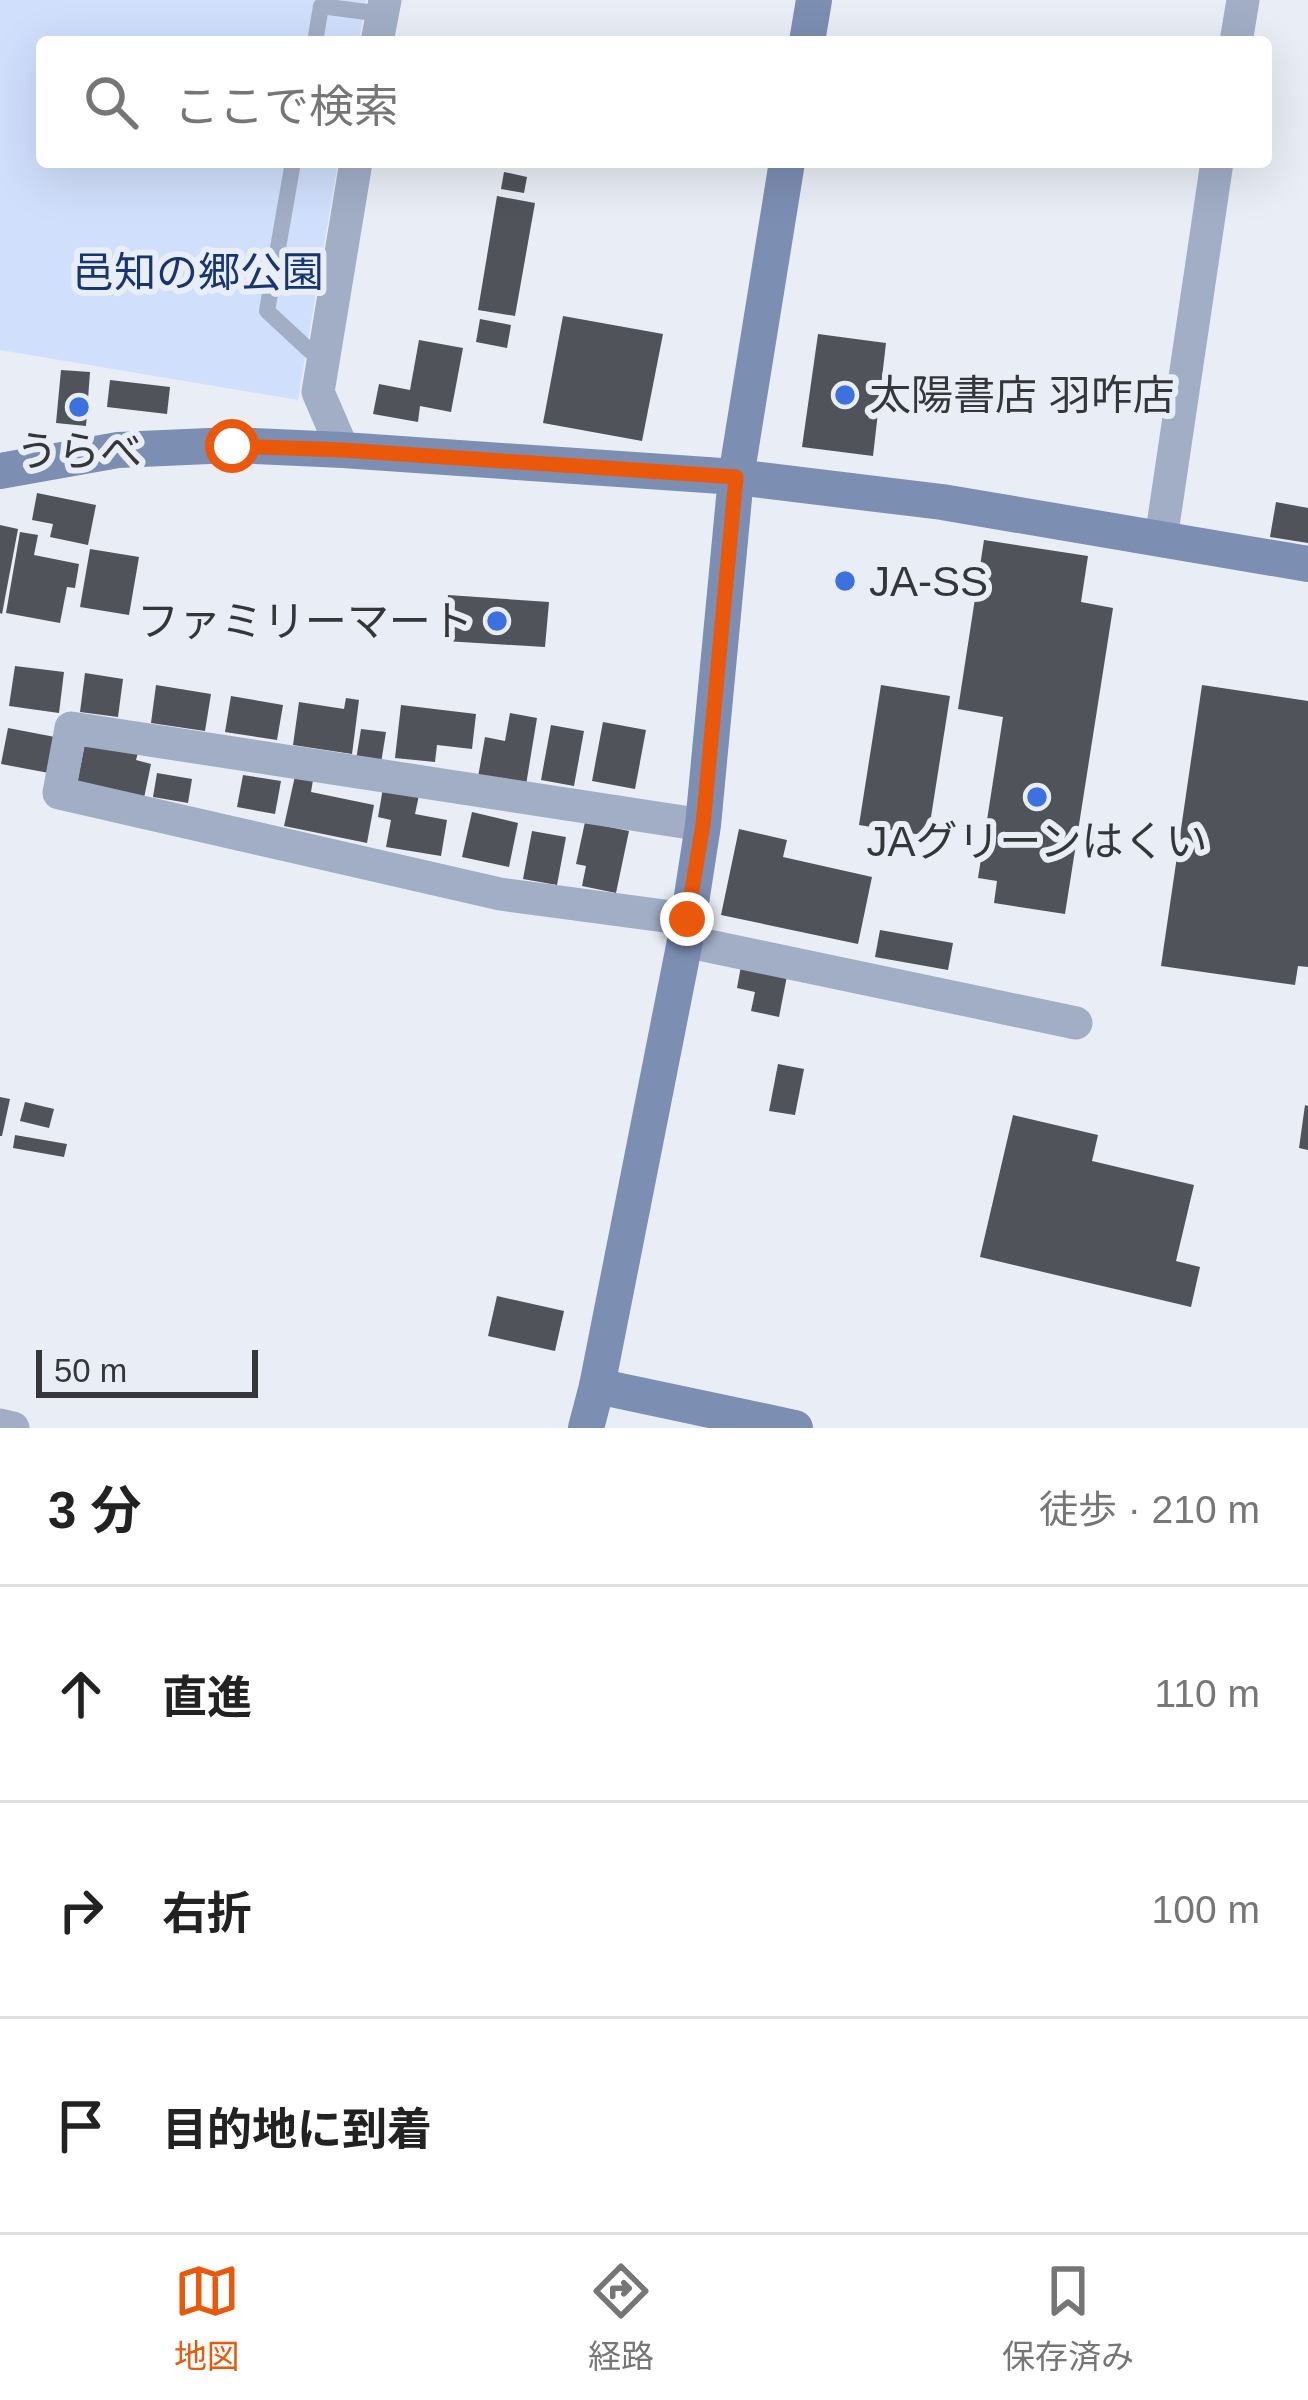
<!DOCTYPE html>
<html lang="ja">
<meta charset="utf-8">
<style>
:root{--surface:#fff;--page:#f6f6f6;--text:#222;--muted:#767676;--line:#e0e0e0;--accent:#ea580c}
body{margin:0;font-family:Arial,"Noto Sans JP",sans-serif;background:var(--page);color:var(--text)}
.scale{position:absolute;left:36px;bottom:30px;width:222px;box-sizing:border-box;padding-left:12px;border:6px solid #343639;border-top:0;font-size:33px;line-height:42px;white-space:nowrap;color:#343639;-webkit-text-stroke:9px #e9eef6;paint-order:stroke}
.stop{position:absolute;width:36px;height:36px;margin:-27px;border:9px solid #ea580c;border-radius:50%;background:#fff}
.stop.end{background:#ea580c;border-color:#fff;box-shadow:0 3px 12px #0008}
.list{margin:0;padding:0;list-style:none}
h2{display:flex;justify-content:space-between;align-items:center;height:156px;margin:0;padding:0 48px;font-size:51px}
h2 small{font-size:39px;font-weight:400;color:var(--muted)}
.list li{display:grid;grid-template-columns:78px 1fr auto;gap:36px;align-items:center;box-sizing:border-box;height:216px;padding:0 48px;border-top:3px solid var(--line)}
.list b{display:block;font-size:45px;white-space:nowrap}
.list em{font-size:39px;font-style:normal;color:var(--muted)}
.icon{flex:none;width:66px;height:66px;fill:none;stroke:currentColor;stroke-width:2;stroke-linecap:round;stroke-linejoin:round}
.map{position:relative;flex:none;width:1308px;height:1428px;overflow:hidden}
.search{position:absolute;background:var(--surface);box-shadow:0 12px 48px #0002;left:36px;right:36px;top:36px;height:132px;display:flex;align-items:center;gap:30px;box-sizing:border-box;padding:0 42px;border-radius:12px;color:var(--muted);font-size:45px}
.sheet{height:804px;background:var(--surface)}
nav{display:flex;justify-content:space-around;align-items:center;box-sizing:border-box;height:168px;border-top:3px solid var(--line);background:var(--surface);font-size:33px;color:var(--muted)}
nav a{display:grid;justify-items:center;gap:6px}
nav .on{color:var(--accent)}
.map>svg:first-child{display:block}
.green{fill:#d0dffc}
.building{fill:#50535a}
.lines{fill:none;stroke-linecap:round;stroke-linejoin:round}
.lane{stroke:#a1aec6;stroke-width:16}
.street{stroke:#a1aec6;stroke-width:33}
.secondary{stroke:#7c8eb2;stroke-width:36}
.route{stroke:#ea580c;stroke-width:15}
.poi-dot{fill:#3d70e0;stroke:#e9eef6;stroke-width:4.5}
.labels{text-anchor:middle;stroke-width:12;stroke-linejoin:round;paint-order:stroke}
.park-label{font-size:42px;fill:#173473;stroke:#e9eef6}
.poi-label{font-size:42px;fill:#343639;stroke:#e9eef6;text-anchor:start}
</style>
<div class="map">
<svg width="1308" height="1428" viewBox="0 0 1308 1428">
<rect width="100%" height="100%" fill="#e9eef6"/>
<polygon class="green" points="0,0 366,0 359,42 42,42 42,162 338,162 298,400 0,350"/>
<g class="building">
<polygon points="504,172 527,177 524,193 501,189"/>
<polygon points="497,196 535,203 515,316 478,310"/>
<polygon points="563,316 663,334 642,441 543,423"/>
<polygon points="480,319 511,325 507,348 476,342"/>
<polygon points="818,334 886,343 873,456 802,447"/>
<polygon points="419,340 463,348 451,412 420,406 418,422 373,414 379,384 410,390"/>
<polygon points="61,370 90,372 86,426 56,423"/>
<polygon points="110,380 170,387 167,414 107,407"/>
<polygon points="37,493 96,505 88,545 50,537 53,524 32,520"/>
<polygon points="1276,502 1308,508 1308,543 1270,537"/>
<polygon points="0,525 18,529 2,614 0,613"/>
<polygon points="20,532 38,535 34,555 79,564 75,588 67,587 60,623 6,613"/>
<polygon points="984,540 1088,556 1081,602 1113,608 1065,914 994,903 997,881 978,878 1003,717 958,709"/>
<polygon points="90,549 139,557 129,615 80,607"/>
<polygon points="448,595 549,602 545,647 445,641"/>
<polygon points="15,666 64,672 59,713 9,706"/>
<polygon points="85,673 123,679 118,717 80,712"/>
<polygon points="156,685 211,694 205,731 151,723"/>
<polygon points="881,685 950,696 928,836 859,825"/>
<polygon points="1202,685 1308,701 1308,967 1298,966 1295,985 1161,966"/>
<polygon points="231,696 283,705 277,740 225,732"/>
<polygon points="346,698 359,700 352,754 293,745 299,702 344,709"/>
<polygon points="401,705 476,714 472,749 437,745 435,762 395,758"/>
<polygon points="510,713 537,718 526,785 478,777 485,737 505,741"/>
<polygon points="603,722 646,730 635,789 592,781"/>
<polygon points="551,725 584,731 574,786 541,780"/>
<polygon points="8,728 55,737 49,773 1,764"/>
<polygon points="361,729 386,732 381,763 356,760"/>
<polygon points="86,738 139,749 136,760 151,764 144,798 77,784"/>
<polygon points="157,773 192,779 188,803 153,797"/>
<polygon points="243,775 281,781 275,814 237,807"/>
<polygon points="295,776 313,780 311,792 374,805 367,843 284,826"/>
<polygon points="383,788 419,795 415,814 447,820 441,856 386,847 391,820 378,817"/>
<polygon points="472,812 518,823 509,867 462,857"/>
<polygon points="585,822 629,831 616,893 582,886 586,866 576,864"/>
<polygon points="739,829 787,840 783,857 872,877 858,944 721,915"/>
<polygon points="532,831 566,837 557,885 523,879"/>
<polygon points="880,930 953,943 948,970 875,957"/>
<polygon points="741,966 787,976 779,1017 751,1011 755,992 737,988"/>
<polygon points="778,1064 804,1069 795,1115 769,1111"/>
<polygon points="0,1097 10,1099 2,1136 0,1136"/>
<polygon points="25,1102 54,1109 49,1128 20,1121"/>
<polygon points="1305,1105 1308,1106 1308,1150 1299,1148"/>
<polygon points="1013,1115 1098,1135 1092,1161 1194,1185 1176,1261 1200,1267 1191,1307 980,1257"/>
<polygon points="15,1135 67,1144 64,1157 13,1148"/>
<polygon points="497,1296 564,1311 555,1351 488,1336"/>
</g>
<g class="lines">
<g class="lane">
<polyline points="315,42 321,6 382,14"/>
<polyline points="293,162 267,311 322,362"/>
</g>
<g class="street">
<polyline points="377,42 385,0"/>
<polyline points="1236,42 1243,0"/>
<polyline points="343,450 318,392 356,162"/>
<polyline points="1161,539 1217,162"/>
<polyline points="687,919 500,894 59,793 71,728 703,825"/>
<polyline points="685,941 1076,1023"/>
<polyline points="0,1425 13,1428"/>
</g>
<g class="secondary">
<polyline points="807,42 814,0"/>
<polyline points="0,471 118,450 232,445 343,450 736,477 942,502 1308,564"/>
<polyline points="597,1386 795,1428"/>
<polyline points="586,1428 597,1386 685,941 703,825 736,477 787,162"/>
</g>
</g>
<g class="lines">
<polyline class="route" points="232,446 343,450 736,477 703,825 687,919"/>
</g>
<g class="poi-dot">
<circle cx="845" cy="395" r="12"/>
<circle cx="79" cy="407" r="12"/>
<circle cx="845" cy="581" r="12"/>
<circle cx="497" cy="621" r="12"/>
<circle cx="1037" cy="797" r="12"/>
</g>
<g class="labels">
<g class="park-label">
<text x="198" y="287">邑知の郷公園</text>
</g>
<g class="poi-label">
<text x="869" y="410">太陽書店 羽咋店</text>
<text x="79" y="466" text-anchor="middle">うらべ</text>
<text x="869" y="596">JA-SS</text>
<text x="473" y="636" text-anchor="end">ファミリーマート</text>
<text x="1037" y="856" text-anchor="middle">JAグリーンはくい</text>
</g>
</g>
</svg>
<div class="scale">50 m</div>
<div class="stop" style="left:232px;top:446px"></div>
<div class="stop end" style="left:687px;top:919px"></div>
<div class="search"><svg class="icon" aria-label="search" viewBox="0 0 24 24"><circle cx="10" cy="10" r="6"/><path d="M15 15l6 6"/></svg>ここで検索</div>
</div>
<section class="sheet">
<h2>3 分<small>徒歩 · 210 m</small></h2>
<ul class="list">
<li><svg class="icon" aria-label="ahead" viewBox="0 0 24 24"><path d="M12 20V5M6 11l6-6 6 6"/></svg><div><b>直進</b></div><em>110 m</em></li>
<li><svg class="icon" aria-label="right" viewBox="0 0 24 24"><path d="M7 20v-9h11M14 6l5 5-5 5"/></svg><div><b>右折</b></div><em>100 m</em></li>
<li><svg class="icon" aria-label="arrive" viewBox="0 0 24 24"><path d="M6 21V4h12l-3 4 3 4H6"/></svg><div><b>目的地に到着</b></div></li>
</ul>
</section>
<nav>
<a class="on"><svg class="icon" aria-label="map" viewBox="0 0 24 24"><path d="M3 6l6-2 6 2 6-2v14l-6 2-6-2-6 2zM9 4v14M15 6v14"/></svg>地図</a>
<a><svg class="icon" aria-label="directions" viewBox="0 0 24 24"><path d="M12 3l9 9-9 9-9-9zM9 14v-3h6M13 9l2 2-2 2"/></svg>経路</a>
<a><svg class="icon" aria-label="saved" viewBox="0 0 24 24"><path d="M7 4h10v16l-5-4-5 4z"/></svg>保存済み</a>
</nav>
